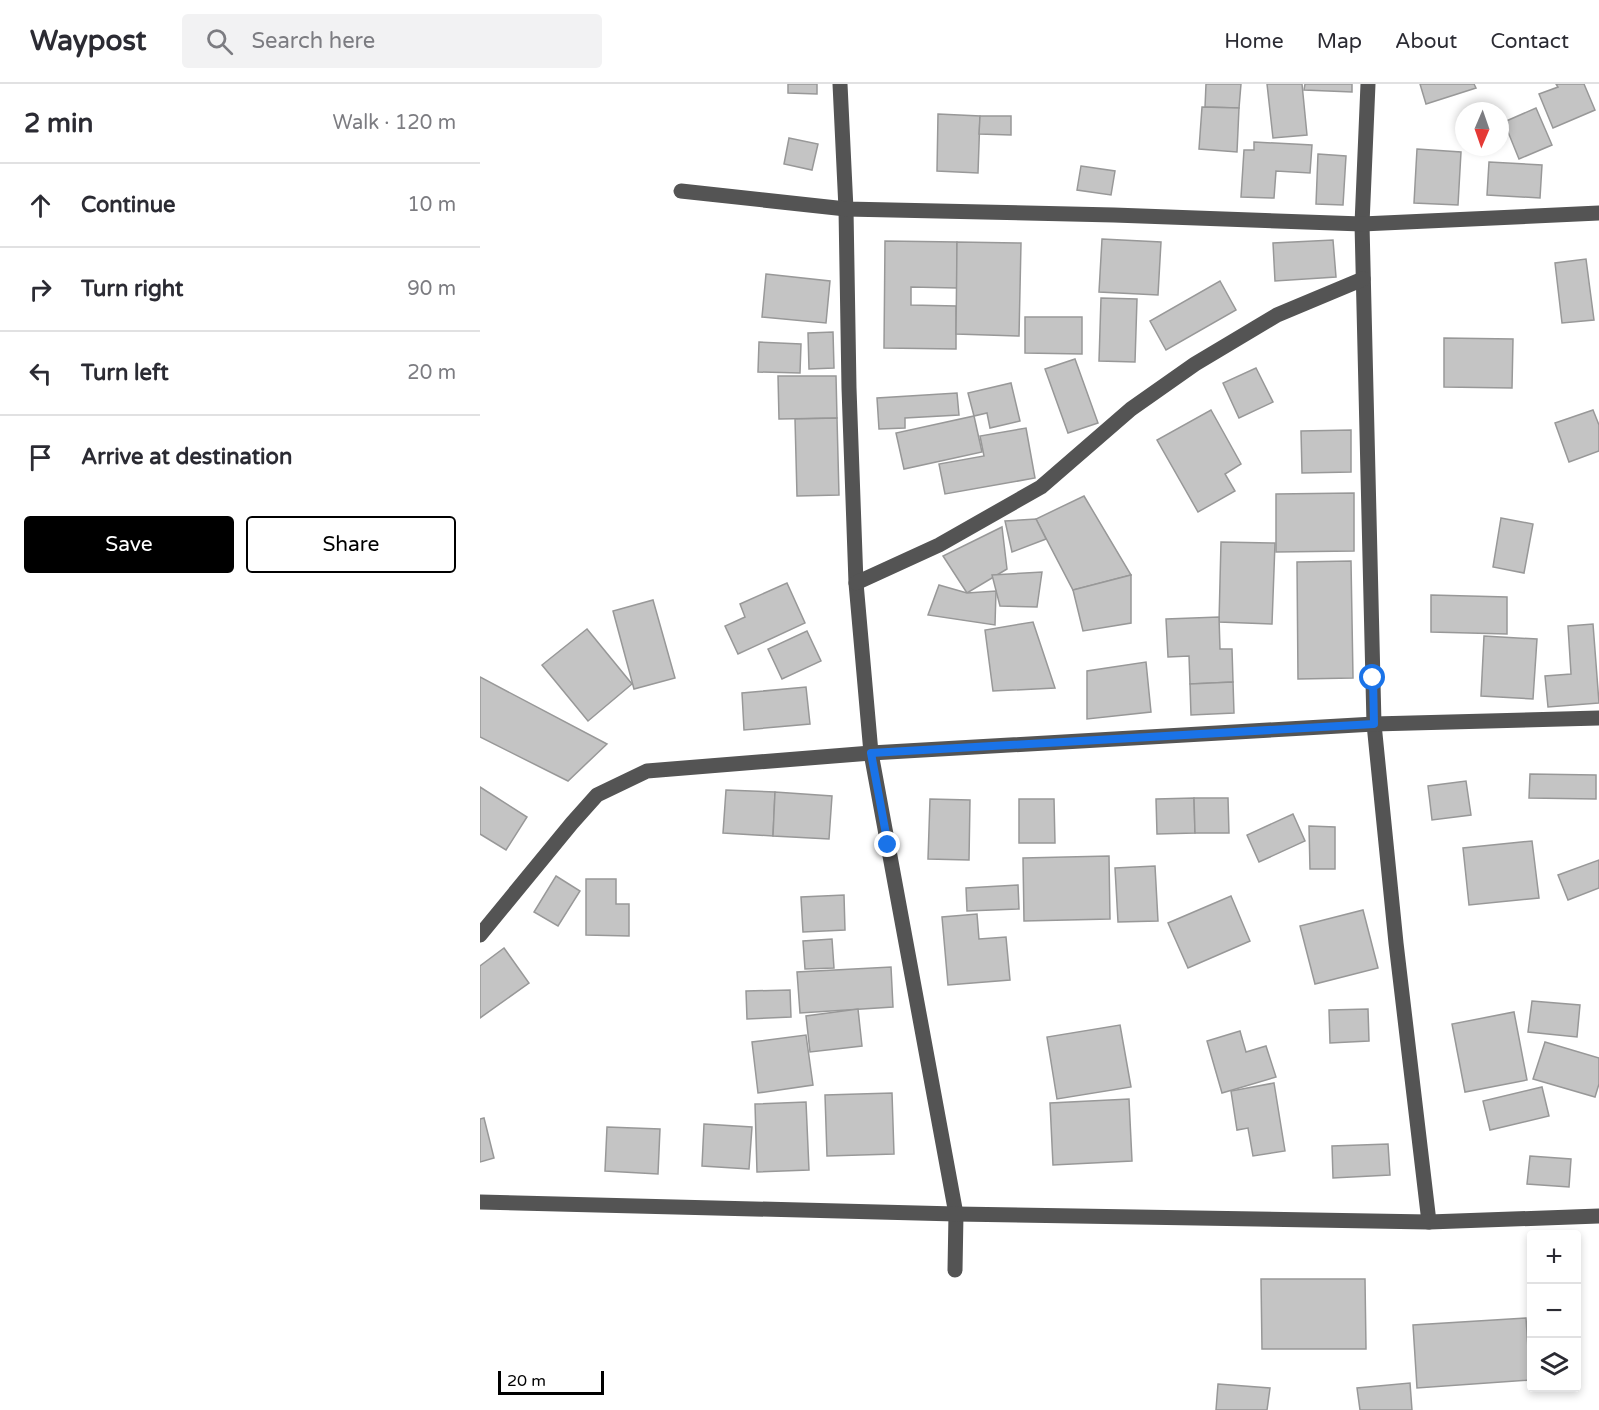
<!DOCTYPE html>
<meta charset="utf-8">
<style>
:root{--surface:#fff;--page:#f2f2f3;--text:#2b2b33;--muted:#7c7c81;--line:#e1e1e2;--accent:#000}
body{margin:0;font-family:"Varela Round",sans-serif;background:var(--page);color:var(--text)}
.controls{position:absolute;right:18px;bottom:18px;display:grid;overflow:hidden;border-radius:6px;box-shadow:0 3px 9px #0003}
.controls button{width:54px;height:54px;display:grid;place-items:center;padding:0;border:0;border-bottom:2px solid var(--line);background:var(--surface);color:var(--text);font:30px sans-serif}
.compass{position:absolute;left:975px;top:18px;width:54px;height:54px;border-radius:50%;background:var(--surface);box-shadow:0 3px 9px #0003;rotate:182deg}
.scale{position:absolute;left:18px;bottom:15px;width:106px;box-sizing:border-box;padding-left:6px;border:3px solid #000;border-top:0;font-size:16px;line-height:21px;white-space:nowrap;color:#000;-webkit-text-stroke:4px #fff;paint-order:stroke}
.stop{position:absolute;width:18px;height:18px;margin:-14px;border:4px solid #1a73e8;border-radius:50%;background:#fff}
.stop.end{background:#1a73e8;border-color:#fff;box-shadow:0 2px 6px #0008}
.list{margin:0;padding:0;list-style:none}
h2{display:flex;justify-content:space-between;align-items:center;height:78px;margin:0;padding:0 24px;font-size:26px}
h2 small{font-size:20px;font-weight:400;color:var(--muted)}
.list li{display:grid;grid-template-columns:39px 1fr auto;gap:18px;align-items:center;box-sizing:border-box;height:84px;padding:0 24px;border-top:2px solid var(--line)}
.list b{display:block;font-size:22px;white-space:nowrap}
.list em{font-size:20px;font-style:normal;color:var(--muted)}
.actions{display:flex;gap:12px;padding:18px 24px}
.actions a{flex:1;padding:14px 0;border:2px solid var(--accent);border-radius:6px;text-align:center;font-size:21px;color:var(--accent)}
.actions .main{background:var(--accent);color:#fff}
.icon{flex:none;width:33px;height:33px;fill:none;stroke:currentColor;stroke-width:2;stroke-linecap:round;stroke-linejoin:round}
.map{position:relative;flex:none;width:1119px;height:1326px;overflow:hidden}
header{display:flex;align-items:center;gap:36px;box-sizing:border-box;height:84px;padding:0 30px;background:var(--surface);border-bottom:2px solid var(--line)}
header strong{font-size:28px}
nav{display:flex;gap:33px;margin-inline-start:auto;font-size:21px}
.search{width:420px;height:54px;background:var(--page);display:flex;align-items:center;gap:15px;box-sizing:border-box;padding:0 21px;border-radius:6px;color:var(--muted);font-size:22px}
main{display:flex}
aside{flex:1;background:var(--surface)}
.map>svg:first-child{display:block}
.building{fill:#c4c4c4;stroke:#989898;stroke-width:1.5}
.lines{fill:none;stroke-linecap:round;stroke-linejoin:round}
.minor{stroke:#545454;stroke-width:15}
.route{stroke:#1a73e8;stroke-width:8}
</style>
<header>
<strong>Waypost</strong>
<div class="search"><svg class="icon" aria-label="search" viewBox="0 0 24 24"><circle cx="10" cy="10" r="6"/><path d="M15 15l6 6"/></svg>Search here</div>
<nav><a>Home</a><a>Map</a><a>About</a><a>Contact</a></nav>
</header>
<main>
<aside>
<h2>2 min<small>Walk · 120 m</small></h2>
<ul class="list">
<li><svg class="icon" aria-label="ahead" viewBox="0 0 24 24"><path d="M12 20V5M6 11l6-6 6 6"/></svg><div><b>Continue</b></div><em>10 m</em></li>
<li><svg class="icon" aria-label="right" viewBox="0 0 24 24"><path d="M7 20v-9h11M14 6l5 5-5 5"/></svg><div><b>Turn right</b></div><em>90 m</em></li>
<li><svg class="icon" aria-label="left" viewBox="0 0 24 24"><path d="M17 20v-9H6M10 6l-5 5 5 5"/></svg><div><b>Turn left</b></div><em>20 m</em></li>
<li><svg class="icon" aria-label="arrive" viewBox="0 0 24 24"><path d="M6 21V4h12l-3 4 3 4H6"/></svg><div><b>Arrive at destination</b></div></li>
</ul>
<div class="actions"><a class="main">Save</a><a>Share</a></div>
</aside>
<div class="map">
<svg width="1119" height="1326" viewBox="0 0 1119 1326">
<rect width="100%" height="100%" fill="#fff"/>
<g class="building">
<polygon points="308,0 337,0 337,10 308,9"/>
<polygon points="726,0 761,0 759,24 725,23"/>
<polygon points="787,0 822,0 827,51 793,54"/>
<polygon points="825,0 872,0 872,8 824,6"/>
<polygon points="940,0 994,0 996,4 946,20"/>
<polygon points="1076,0 1104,0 1115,26 1073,44 1059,10 1078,3"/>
<polygon points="722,23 759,24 757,68 719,65"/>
<polygon points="1056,24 1072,61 1039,75 1024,38"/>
<polygon points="458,30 500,32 498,89 457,87"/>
<polygon points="500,32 531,32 531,51 499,50"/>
<polygon points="309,54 338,60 332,86 304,80"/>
<polygon points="774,58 832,61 830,89 796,87 794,114 761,113 764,66 774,66"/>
<polygon points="937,65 981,68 978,121 934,119"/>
<polygon points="838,70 866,72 863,121 836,120"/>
<polygon points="1009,78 1062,81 1060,114 1007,111"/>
<polygon points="601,82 635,87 631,111 597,106"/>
<polygon points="622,155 681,158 678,211 619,208"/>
<polygon points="853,156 856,193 795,197 793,159"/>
<polygon points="405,157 477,158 477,204 431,203 431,221 476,222 476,265 404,264"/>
<polygon points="477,158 541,159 539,252 476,250"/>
<polygon points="1106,175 1114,236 1082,239 1075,179"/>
<polygon points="286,190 350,197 346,239 282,233"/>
<polygon points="740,197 756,226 686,266 670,237"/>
<polygon points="621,214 657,215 655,278 619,277"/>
<polygon points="545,233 602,233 602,270 545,269"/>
<polygon points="353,248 354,284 329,285 328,249"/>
<polygon points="964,254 1033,255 1032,304 964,303"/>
<polygon points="279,258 321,260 320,289 278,288"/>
<polygon points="595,275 618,339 588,349 565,285"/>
<polygon points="776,284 793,318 759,334 743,299"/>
<polygon points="298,292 356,292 357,334 299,335"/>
<polygon points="531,299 540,337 510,344 507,329 494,332 488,309"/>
<polygon points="477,309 479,331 425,334 425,344 399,345 397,314"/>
<polygon points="731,326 761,380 745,390 755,407 718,428 677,356"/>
<polygon points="1113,326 1119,341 1119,367 1089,378 1075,339"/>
<polygon points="494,332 502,368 424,385 416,349"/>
<polygon points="357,334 359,411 317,412 315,335"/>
<polygon points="546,344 555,394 465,410 459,380 504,372 500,352"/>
<polygon points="871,346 871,388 822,389 821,347"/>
<polygon points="874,409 874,467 796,468 796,410"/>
<polygon points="604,412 651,491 593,506 556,435"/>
<polygon points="1021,434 1053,440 1044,489 1013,483"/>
<polygon points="556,435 566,455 532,468 525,437"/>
<polygon points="522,443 527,485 487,509 463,472"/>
<polygon points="741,458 795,459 792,540 739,538"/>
<polygon points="871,477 873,594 818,595 817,478"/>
<polygon points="562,488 557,523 520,522 512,491"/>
<polygon points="651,491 651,539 603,547 593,506"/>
<polygon points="307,499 325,539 258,570 245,542 265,533 260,520"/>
<polygon points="459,501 487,509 516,507 515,541 448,531"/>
<polygon points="951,511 1027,513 1027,550 951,548"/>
<polygon points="173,516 195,594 154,605 133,527"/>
<polygon points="739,533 740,565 752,565 753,598 710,600 709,572 688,573 686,535"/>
<polygon points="553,538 575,604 513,607 505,546"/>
<polygon points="1113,540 1119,619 1068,623 1065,592 1091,590 1088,542"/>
<polygon points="107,545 152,600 108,637 62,581"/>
<polygon points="327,547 341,577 302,595 288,565"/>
<polygon points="1004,552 1057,555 1053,615 1001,612"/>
<polygon points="666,578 671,628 607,635 607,587"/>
<polygon points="0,593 127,660 88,697 0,653"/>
<polygon points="753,598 754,629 711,631 710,600"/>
<polygon points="326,603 330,640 264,646 262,609"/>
<polygon points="1050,690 1116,691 1116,715 1049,714"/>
<polygon points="986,697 991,731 952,736 948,702"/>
<polygon points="0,703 47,733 26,766 0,750"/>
<polygon points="246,706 295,708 293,752 243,749"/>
<polygon points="295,708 352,712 349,755 293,752"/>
<polygon points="714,714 715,749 677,750 676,715"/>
<polygon points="714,714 748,714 749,749 715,749"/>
<polygon points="450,715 490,716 489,776 448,775"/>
<polygon points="539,715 574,715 575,759 539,759"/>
<polygon points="813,730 825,757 779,778 767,751"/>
<polygon points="829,742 855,743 855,785 830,785"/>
<polygon points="1052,757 1059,814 989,821 983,764"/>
<polygon points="629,772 630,835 544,837 543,774"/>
<polygon points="1119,776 1119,804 1088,816 1078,791"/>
<polygon points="675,782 678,837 638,838 635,784"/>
<polygon points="76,792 100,807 78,842 54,828"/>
<polygon points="106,795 136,795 136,820 149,820 149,852 106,851"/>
<polygon points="538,801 539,825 487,827 486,804"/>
<polygon points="364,811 365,846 323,848 321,813"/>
<polygon points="751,812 770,857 708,884 688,839"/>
<polygon points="883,826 898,884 835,900 820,842"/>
<polygon points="497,830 499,855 526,853 530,896 468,901 462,833"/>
<polygon points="352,855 354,884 325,885 323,857"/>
<polygon points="24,864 49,899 0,934 0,882"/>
<polygon points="411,883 413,923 320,929 317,888"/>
<polygon points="310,906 311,933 267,935 266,907"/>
<polygon points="1052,917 1100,921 1097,953 1048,948"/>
<polygon points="378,925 382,962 330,968 326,932"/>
<polygon points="888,925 889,957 850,959 849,926"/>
<polygon points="1034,928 1047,996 985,1008 972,940"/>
<polygon points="640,941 651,1003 577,1015 567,953"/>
<polygon points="760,947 766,968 786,962 796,993 742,1009 727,957"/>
<polygon points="326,951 333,1001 278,1009 272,958"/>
<polygon points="1065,958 1119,974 1119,1000 1115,1013 1053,995"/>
<polygon points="794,999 805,1067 773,1072 768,1044 757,1046 751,1007"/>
<polygon points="1062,1003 1069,1032 1010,1046 1003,1017"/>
<polygon points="412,1009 414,1070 347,1072 345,1011"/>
<polygon points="649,1015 652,1077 573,1081 570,1019"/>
<polygon points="326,1018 329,1086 277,1088 275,1020"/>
<polygon points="4,1034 14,1074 0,1078 0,1035"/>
<polygon points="224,1040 272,1043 269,1085 222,1082"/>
<polygon points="127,1043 180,1045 178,1090 125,1087"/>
<polygon points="908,1060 910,1091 853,1094 852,1062"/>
<polygon points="1050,1072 1091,1075 1089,1103 1047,1100"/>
<polygon points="781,1195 885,1195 886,1265 782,1265"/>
<polygon points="1046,1234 1050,1296 937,1304 933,1241"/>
<polygon points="930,1299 932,1326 880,1326 877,1304"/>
<polygon points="738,1300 790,1304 787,1326 736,1326"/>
</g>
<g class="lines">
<g class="minor">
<polyline points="360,0 366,125 369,304 376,499 391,669 476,1130 475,1186"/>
<polyline points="888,0 882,140 894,640 916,859 949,1138"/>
<polyline points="201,107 366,125 634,131 882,140 1119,129"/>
<polyline points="376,499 459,461 561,403 651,325 715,280 797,231 883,195"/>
<polyline points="0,851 92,739 117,711 167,687 391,669 894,640 1119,634"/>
<polyline points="0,1118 476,1130 949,1138 1119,1132"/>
</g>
</g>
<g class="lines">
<polyline class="route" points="408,761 391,669 894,640 893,594"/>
</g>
</svg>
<div class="controls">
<button>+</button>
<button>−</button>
<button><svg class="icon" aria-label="layers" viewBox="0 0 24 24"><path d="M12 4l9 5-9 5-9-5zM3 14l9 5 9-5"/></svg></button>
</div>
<svg class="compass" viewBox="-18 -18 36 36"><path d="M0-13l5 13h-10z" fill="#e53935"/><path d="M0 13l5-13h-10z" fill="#7c7c81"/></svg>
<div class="scale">20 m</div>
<div class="stop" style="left:893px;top:594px"></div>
<div class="stop end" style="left:408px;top:761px"></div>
</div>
</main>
